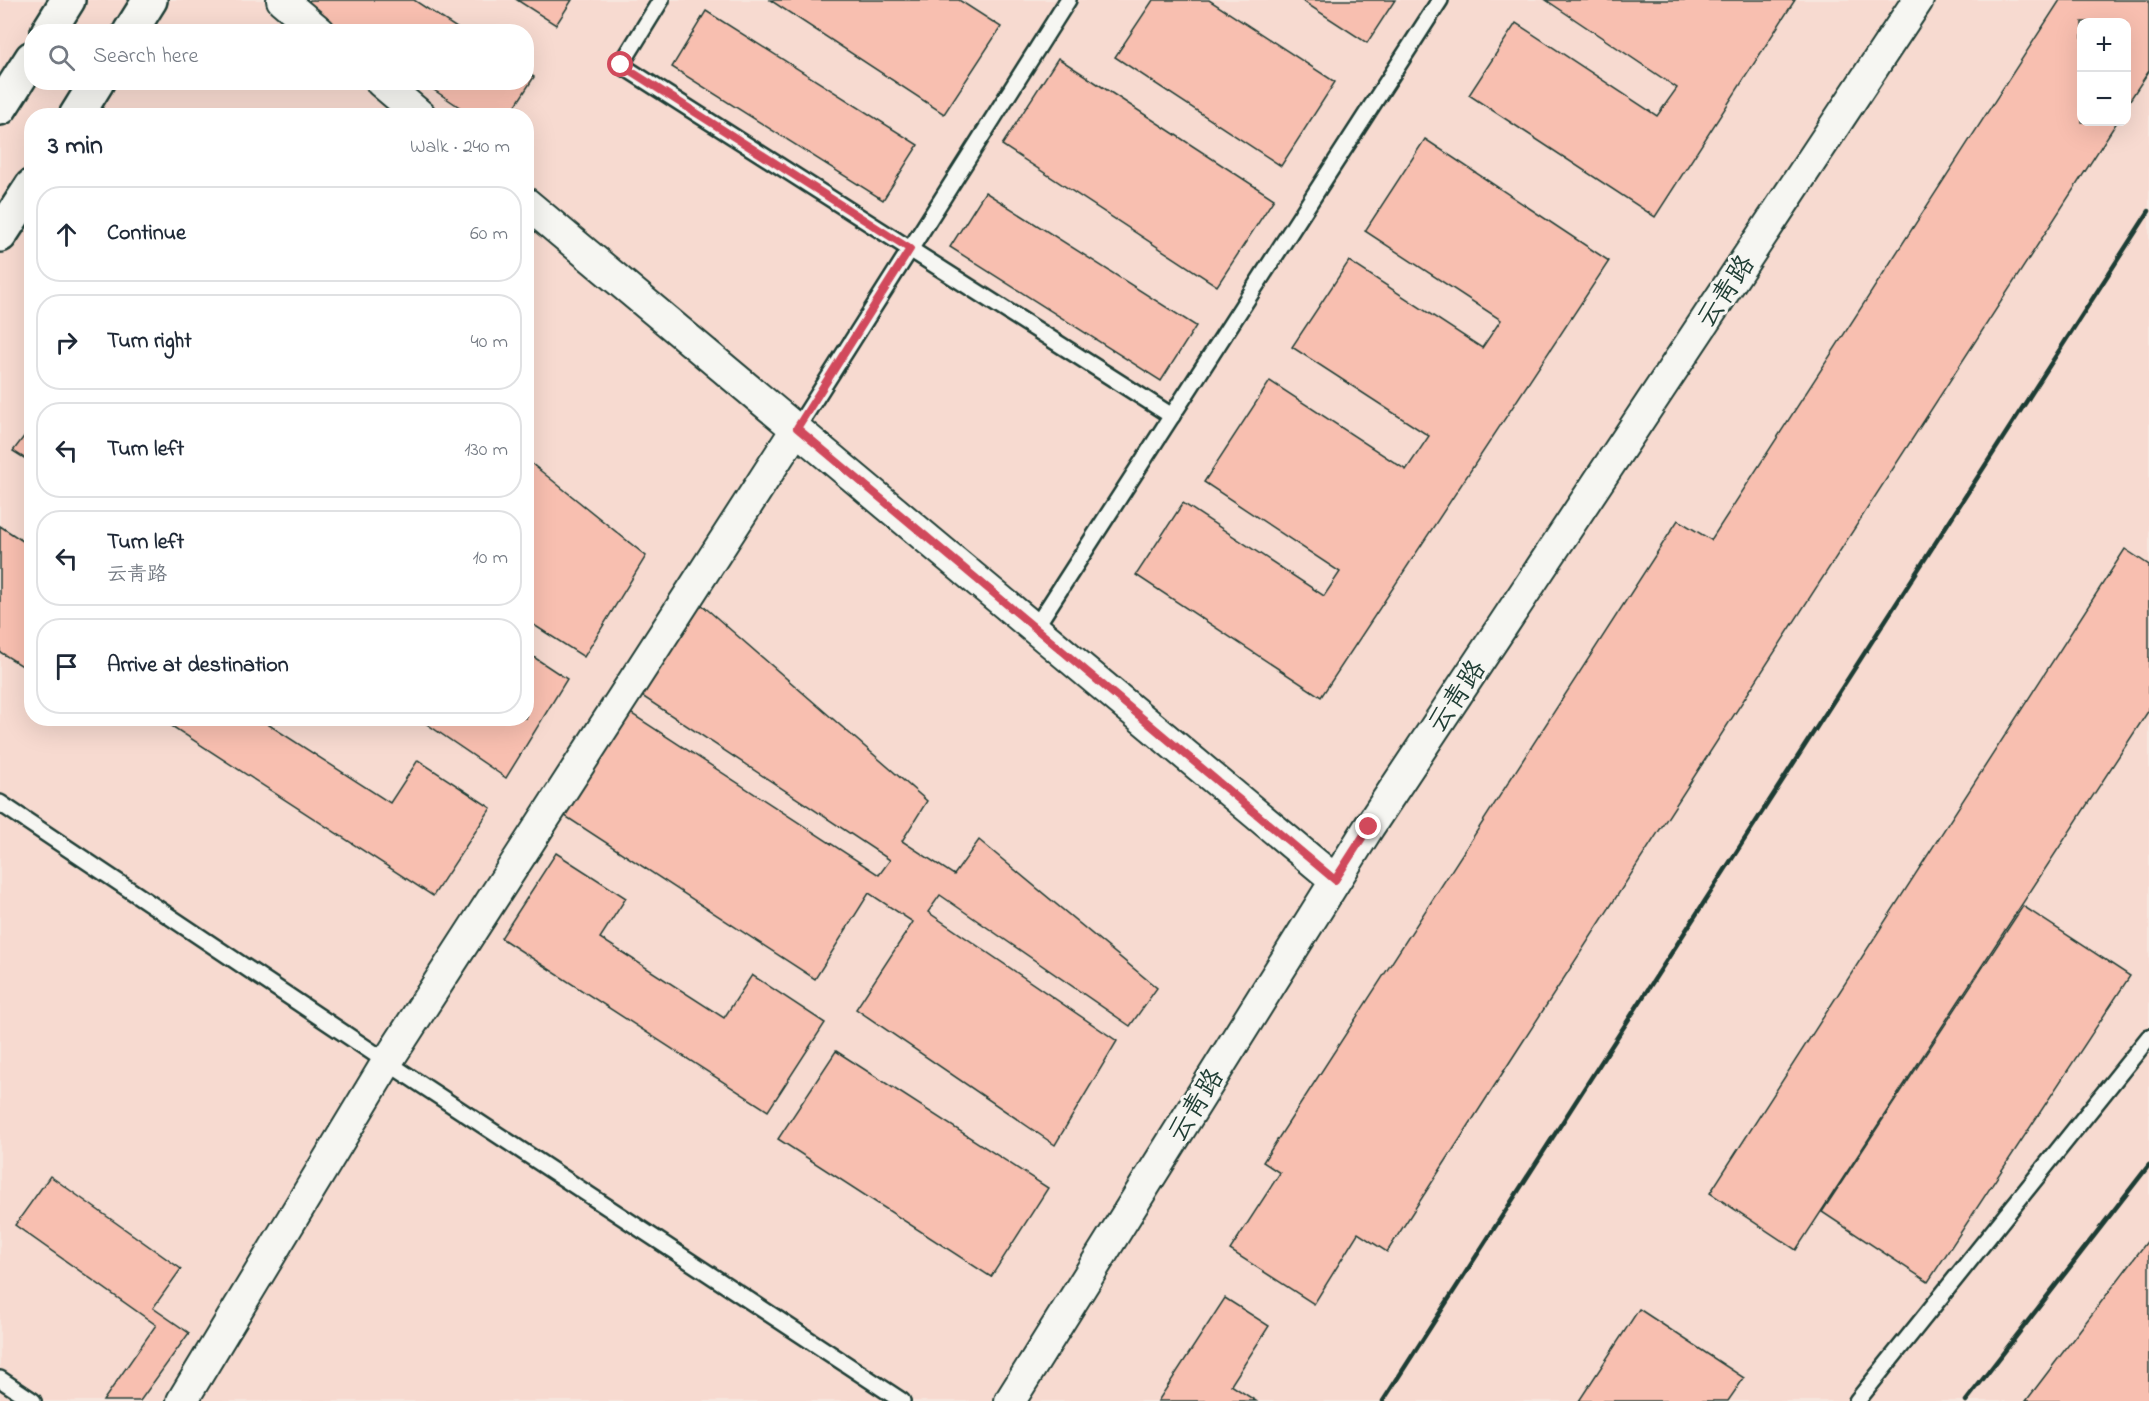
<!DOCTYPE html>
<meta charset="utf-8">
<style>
:root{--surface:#fff;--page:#f2f2f3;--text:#1f2937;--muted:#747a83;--line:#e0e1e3}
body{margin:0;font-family:"Indie Flower","LXGW WenKai TC",sans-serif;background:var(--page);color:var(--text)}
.controls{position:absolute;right:18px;top:18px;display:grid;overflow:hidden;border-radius:12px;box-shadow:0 6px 24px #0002}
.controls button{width:54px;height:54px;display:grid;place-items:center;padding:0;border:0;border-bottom:2px solid var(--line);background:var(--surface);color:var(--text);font:30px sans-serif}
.stop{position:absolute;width:18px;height:18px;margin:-14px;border:4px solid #d1495b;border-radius:50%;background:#fff}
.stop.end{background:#d1495b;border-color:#fff;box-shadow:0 2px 6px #0008}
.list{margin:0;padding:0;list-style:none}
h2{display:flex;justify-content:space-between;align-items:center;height:78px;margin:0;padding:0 24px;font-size:26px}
h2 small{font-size:20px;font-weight:400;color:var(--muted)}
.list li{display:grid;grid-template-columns:39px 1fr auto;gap:18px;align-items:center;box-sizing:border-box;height:96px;margin:0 12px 12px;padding:0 12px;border:2px solid var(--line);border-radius:24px}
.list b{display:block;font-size:22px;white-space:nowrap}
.list p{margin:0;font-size:20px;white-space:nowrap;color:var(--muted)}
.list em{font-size:20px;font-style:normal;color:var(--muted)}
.icon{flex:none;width:33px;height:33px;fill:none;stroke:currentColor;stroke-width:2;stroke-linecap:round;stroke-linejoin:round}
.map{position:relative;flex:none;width:2149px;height:1401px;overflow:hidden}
.search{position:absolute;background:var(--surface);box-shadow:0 6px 24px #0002;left:24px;top:24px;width:510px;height:66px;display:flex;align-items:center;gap:15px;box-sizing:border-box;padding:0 21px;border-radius:24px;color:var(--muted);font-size:22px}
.panel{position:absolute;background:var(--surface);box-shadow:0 6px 24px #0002;left:24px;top:108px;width:510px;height:618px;border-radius:24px}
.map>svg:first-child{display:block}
.built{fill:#f7dad0;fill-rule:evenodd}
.building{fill:#f8bfb0;stroke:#1f3d34;stroke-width:1.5}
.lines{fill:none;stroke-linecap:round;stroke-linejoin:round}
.lane-casing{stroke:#1f3d34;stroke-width:20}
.street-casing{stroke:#1f3d34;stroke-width:34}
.secondary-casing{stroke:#1f3d34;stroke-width:38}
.lane{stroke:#f6f6f2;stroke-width:15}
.street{stroke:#f6f6f2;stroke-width:30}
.secondary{stroke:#f6f6f2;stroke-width:33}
.rail{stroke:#1f3d34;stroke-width:4.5}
.route{stroke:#d1495b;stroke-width:8}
.labels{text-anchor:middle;stroke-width:6;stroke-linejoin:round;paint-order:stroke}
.street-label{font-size:27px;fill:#1f3d34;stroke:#f6f6f2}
</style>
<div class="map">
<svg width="2149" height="1401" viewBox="0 0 2149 1401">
<rect width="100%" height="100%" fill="#f7e6de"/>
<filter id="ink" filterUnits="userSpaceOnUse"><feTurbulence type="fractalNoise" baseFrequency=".0167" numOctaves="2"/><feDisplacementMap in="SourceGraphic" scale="12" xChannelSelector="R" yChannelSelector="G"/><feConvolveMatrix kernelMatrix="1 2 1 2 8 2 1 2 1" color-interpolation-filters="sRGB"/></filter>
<g filter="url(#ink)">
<path class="built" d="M0,0H2149V1401H0ZM2082,22H2126V122H2082ZM32,32H526V82H32ZM32,116H526V718H32Z"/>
<g class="building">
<polygon points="310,0 414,0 463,32 343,32 305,7"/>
<polygon points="517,0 572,0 556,25"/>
<polygon points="770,0 959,0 1001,27 944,114"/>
<polygon points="1153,0 1209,0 1335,82 1281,166 1115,57"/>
<polygon points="1301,0 1395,0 1367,43"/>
<polygon points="1546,0 1795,0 1655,217 1469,95 1516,23 1657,116 1677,88"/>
<polygon points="2060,0 2149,0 2149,71 2126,106 2126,22 2082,22 2082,122 2117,122 1387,1252 1358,1233 1314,1304 1230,1250 1280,1173 1263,1162 1678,520 1711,540"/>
<polygon points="706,11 918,145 883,200 672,67"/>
<polygon points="1058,58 1274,199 1217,286 1002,145"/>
<polygon points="526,72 534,77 509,116 473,116 422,82 526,82"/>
<polygon points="1425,139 1609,261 1321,697 1136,575 1183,503 1324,596 1340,572 1204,482 1270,381 1406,470 1429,436 1292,347 1349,261 1482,348 1501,320 1365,231"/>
<polygon points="985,192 1196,326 1161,381 950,247"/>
<polygon points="32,426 32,463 13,451"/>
<polygon points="526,459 646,556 584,657 526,620"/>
<polygon points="0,526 32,547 32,672 0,652"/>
<polygon points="2125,549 2149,565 2149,710 1796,1250 1710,1193"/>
<polygon points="701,604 927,801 902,841 954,875 979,840 1157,988 1130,1026 940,895 928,912 1117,1041 1055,1145 856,1009 913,922 869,893 815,979 559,812 626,710 879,875 890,860 639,694"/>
<polygon points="526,652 567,679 506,778 418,718 526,718"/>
<polygon points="169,718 269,718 266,723 390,803 418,760 491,808 433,896 167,723"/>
<polygon points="556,853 626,898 600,938 724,1018 752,975 825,1023 768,1111 501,938"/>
<polygon points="2023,906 2130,976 1928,1282 1822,1212"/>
<polygon points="836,1051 1048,1188 991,1277 778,1139"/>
<polygon points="50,1176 181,1269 153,1308 189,1333 140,1401 103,1401 156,1325 15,1225"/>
<polygon points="2149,1239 2149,1401 2026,1401"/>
<polygon points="1225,1298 1269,1326 1231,1385 1256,1401 1158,1401"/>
<polygon points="1639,1309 1744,1378 1728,1401 1579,1401"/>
</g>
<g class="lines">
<defs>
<g id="lane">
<polyline points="661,0 621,65 1172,416"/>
<polyline points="797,428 1068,0"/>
<polyline points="1035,628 1440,0"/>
<polyline points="0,803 387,1062 902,1401"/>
<polyline points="0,1379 33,1401"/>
<polyline points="1857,1401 2149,1037"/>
</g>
<g id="street">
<polyline points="282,0 320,32"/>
<polyline points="381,82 421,116"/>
<polyline points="526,203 1335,880"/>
<polyline points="182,1401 387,1062 797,428"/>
<polyline points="1010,1401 1369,827 1918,0"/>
</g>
<g id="secondary">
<polyline points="48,32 68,0"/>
<polyline points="130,32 150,0"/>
<polyline points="0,108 32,58"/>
<polyline points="76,116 97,82"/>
<polyline points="0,235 32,186"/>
</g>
</defs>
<use href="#lane" class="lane-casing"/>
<use href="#street" class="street-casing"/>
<use href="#secondary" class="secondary-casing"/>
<use href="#lane" class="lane"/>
<use href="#street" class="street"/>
<use href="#secondary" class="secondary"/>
<g class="rail">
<polyline points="1383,1401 2149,211"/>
<polyline points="1966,1401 2149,1165"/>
</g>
</g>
</g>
<g class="lines" filter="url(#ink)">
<polyline class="route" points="621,65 910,249 797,428 1335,880 1369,827"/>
</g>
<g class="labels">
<g class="street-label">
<text transform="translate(1725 291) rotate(-56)" y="9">云青路</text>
<text transform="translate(1456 696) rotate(-56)" y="9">云青路</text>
<text transform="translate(1195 1105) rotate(-58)" y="9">云青路</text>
</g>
</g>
</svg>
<div class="controls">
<button>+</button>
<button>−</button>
</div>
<div class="stop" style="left:621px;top:65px"></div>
<div class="stop end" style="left:1369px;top:827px"></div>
<div class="search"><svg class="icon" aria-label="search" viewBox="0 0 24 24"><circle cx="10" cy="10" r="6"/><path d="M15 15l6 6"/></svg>Search here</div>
<section class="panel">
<h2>3 min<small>Walk · 240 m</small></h2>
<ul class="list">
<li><svg class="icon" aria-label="ahead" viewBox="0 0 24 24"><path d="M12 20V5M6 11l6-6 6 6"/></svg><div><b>Continue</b></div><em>60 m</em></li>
<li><svg class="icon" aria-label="right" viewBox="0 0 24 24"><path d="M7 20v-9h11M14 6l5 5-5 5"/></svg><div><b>Turn right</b></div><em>40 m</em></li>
<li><svg class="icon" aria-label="left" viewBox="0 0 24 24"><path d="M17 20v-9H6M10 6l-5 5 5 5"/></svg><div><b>Turn left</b></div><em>130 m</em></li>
<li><svg class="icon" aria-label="left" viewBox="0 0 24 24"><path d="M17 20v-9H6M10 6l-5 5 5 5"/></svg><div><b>Turn left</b><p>云青路</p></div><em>10 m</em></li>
<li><svg class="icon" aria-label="arrive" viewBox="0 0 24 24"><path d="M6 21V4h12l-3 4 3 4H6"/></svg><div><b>Arrive at destination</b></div></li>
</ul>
</section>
</div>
